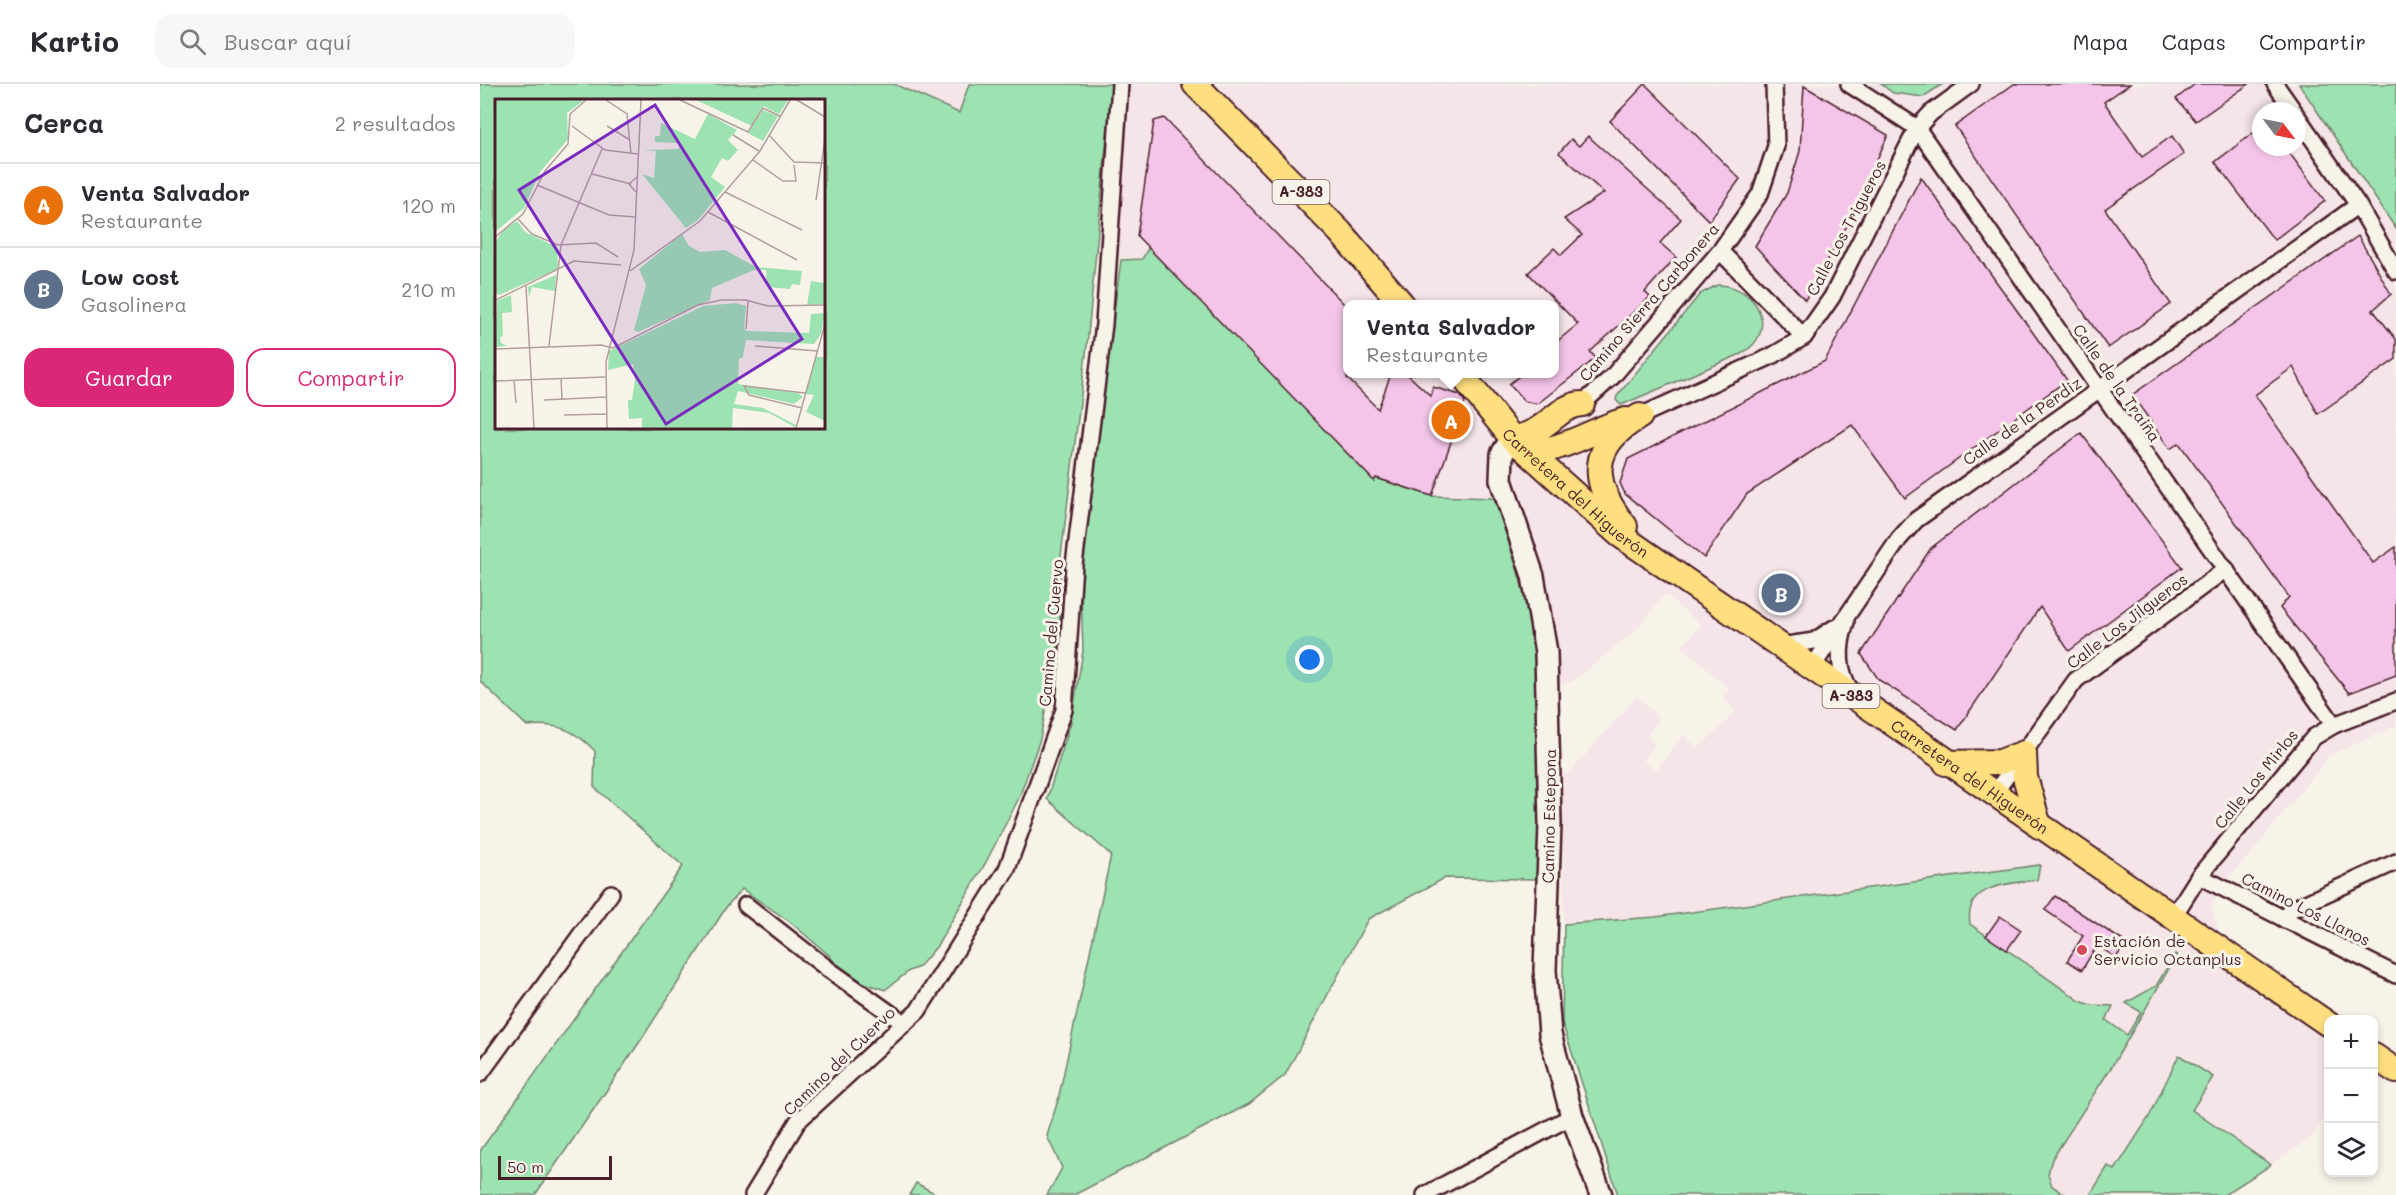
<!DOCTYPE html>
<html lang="es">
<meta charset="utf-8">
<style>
:root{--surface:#fff;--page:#f7f7f7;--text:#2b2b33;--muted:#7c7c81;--line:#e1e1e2;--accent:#db2777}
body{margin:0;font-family:Mali,sans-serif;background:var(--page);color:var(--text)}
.controls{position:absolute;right:18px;bottom:18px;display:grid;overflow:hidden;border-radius:12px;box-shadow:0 3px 9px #0003}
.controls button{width:54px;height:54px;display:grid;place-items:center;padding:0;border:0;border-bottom:2px solid var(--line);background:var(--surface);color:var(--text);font:30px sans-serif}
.compass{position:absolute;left:1772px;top:18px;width:54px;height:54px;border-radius:50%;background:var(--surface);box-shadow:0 3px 9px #0003;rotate:122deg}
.scale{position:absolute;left:18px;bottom:15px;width:114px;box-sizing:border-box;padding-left:6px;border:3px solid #4a1f2b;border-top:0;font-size:16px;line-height:21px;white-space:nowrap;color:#4a1f2b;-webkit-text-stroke:4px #f7f3e8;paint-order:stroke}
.you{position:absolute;left:830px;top:576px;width:21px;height:21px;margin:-15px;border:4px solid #fff;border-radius:50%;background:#1a73e8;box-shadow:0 0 0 9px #1a73e833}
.badge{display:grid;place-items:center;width:39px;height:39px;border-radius:50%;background:var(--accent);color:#fff;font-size:20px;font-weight:700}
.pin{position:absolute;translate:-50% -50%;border:3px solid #fff;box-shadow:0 2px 6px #0006}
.popup{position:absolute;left:863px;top:216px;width:216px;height:78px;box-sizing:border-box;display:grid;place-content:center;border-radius:12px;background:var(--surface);filter:drop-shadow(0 2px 4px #0005);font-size:20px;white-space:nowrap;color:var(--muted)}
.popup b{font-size:22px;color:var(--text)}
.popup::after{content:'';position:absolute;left:50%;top:100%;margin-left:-12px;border:12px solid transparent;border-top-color:var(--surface)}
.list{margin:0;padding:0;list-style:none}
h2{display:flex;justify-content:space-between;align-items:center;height:78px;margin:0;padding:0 24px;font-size:26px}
h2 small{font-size:20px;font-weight:400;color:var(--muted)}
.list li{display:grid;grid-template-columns:39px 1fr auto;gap:18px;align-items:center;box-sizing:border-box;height:84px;padding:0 24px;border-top:2px solid var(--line)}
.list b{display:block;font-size:22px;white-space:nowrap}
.list p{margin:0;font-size:20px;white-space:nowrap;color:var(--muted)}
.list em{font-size:20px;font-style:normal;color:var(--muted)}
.actions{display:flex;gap:12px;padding:18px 24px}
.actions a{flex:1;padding:14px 0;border:2px solid var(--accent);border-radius:18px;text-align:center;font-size:21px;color:var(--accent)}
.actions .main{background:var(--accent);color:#fff}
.icon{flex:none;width:33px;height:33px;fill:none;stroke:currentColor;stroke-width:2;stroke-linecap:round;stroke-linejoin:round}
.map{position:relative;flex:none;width:1916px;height:1111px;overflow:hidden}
header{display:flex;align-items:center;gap:36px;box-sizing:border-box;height:84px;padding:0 30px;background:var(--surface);border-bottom:2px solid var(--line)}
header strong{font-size:28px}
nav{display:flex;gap:33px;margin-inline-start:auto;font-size:21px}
.search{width:420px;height:54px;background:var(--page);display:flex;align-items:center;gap:15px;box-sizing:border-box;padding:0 21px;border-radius:18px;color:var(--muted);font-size:22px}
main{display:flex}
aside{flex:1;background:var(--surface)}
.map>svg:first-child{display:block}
.built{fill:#f6e5e8;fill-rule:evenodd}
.green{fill:#9ce3b1;stroke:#73816e;stroke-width:1.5;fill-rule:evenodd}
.building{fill:#f4c5e8;stroke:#4a1f2b;stroke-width:1.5}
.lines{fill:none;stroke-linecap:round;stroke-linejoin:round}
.minor-casing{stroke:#4a1f2b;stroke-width:20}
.secondary-casing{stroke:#4a1f2b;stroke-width:26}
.primary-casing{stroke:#4a1f2b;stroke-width:28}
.minor{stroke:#f7f3e8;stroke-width:15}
.secondary{stroke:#f7f3e8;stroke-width:21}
.primary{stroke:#fedf80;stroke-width:24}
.poi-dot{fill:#d1495b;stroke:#f7f3e8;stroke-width:2}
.labels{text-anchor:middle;stroke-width:6;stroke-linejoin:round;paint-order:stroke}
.shield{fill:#f7f3e8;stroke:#7e5f64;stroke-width:1.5}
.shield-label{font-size:15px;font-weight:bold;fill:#4a1f2b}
.street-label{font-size:16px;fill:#4a1f2b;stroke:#f7f3e8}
.poi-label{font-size:16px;fill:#4a1f2b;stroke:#f7f3e8;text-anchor:start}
.inset-road{fill:none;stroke:#b29e9c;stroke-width:1.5}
.view{fill:#7b2cbf;fill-opacity:0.15;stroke:#7b2cbf;stroke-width:3}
.inset-edge{fill:none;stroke:#4a1f2b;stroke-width:3}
</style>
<header>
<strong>Kartio</strong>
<div class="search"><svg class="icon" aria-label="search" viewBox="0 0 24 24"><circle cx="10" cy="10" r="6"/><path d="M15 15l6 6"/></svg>Buscar aquí</div>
<nav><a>Mapa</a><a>Capas</a><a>Compartir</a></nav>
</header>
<main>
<aside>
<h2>Cerca<small>2 resultados</small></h2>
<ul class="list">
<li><span class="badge" style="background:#e8710a">A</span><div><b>Venta Salvador</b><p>Restaurante</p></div><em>120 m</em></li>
<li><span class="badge" style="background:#5c6f8a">B</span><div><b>Low cost</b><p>Gasolinera</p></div><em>210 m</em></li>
</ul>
<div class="actions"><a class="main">Guardar</a><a>Compartir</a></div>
</aside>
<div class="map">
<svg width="1916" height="1111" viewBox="0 0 1916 1111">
<rect width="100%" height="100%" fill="#f7f3e8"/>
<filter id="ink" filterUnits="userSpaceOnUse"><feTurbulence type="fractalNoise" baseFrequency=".0167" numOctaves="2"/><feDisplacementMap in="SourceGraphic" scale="12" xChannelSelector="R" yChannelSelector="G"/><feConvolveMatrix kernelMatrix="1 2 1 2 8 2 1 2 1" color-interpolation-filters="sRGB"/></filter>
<g filter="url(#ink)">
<g class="built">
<polygon points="414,0 489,0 479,29"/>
<path d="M632,0H1819L1916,145V642L1850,671L1769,772L1740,803L1731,821L1739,848L1862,935L1848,936V1027L1832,1053L1791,1081L1711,1025L1699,971L1669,1033L1635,1086L1628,1082L1610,1111H1586L1572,1103L1568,1090L1572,1075L1632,982L1697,871L1695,870L1676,902L1647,919L1661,928L1648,951L1626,936L1633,922L1611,921L1600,917L1490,840L1493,819L1502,808L1509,803L1520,801L1560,782L1175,833L1084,840L1082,690L1090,688L1157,612L1180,635L1166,652L1175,660L1163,676L1176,686L1204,651L1218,664L1256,628L1242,613L1249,605L1202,562L1221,541L1185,510L1155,547L1093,597L1057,606L1046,517L1014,414L952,412L896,394L669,163L662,175L616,172ZM1781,27H1817V63H1781ZM868,220H1074V290H868Z"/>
</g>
<g class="green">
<path d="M0,0H414L479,29L489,0H632L607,262L580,480V550L560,655L539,714L505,780L457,862L439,883L429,887L405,906L364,892L350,872L310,838L262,805L247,822L161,956L55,1111H0V1067L203,782L114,703L115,667C94,645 77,639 47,642L0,597ZM16,16H344V344H16Z"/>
<polygon points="1401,0 1463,0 1443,13 1413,9"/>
<polygon points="1819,0 1916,0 1916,145"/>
<path d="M669,163L896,394L952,412L1014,414C1025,449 1039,484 1046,520C1063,609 1063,704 1062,795L965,794L888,835L805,991L769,1020L594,1111H567L582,1084L567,1052L578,1016L631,771L567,715L591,638L603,567L600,481L641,176L662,175Z"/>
<path d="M1237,201C1274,200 1303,246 1261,270L1141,321L1136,316L1137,312L1220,210Z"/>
<path d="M1560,781L1557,796C1529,800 1484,800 1490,840L1600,917L1611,921L1633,922L1626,936L1647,951L1661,928L1646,919L1676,902L1695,870L1697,871L1632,982L1572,1075L1568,1090L1572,1102L1586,1111H1138L1082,938L1084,840L1175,833Z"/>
<polygon points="1699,971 1733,993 1712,1026 1791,1081 1744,1111 1610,1111 1628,1082 1635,1086 1669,1033"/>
<polygon points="436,1099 458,1111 429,1111"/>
</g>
<g class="building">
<polygon points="1165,0 1260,95 1229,137 1130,37"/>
<polygon points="1534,0 1650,0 1624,18 1662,73 1692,52 1704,70 1625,125 1691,220 1628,264 1475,42"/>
<polygon points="1715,0 1769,0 1716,37 1696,15"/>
<polygon points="1324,2 1408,51 1368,140 1325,216 1275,162 1307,109 1320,67"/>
<polygon points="684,34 867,223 867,294 898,325 911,290 927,290 951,312 953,303 980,311 985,318 952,412 896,394 894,397 657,152 674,37"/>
<polygon points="1781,43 1781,63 1805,63 1845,117 1794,156 1735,78"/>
<polygon points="1108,52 1201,135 1180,159 1196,173 1165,208 1170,213 1110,268 1116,274 1057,320 1044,317 1029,300 1042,290 1074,290 1074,260 1098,240 1048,189 1074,164 1081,171 1102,151 1084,135 1124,109 1079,69 1091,55 1099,62"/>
<polygon points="1441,93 1587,296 1425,414 1372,341 1267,410 1224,474 1145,410 1140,399 1148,375 1345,277"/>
<polygon points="1878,152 1911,210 1893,226 1916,255 1916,275 1838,330 1813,283 1775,311 1893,479 1916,463 1916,591 1869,609 1800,524 1809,513 1699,359 1690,365 1652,311"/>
<polygon points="1601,349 1702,483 1589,567 1560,523 1477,646 1399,596 1381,570 1451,464"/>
<polygon points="1575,812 1646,859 1636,874 1617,861 1602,886 1587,877 1603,852 1565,826"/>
<polygon points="1520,832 1541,846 1527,866 1506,852"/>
</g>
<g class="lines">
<defs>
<g id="minor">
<polyline points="1369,0 1437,44 1854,641"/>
<polyline points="1795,0 1814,27"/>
<polyline points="1817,32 1878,121 1916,187"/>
<polyline points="1240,167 1324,253"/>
<polyline points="1102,320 1132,293 1240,167 1280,110 1296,62 1294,0"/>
<polyline points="1160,332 1292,272 1324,253 1352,213 1437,44 1451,29 1491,0"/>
<path d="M1366,538C1358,562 1357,586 1371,607"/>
<polyline points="1301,562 1334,557 1354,544"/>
<polyline points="1331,585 1419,455 1436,436 1878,121"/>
<polyline points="1513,711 1596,596 1746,485"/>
<polyline points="1719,792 1916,891"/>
<polyline points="266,821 348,885 424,939"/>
<polyline points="1693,833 1719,792 1834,653 1854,641 1916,617"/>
<polyline points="1805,836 1810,826 1916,778"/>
<polyline points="0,990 131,809"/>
<polyline points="273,1111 318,1037 438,927 527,785 584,626 594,481 624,240 640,0"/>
<polyline points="945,1111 1092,1032"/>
</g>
<polyline id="secondary" points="1032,354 1022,370 1021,396 1053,492 1066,568 1070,740 1065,886 1070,950 1092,1032 1121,1111"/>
<g id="primary">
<polyline points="715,0 860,148 922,220"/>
<path id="s1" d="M981,290L1032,354L1140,451L1848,940"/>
<path d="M1032,354C1066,351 1077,321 1102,320"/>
<path d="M1042,363C1069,377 1118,342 1146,336"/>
<path d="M1145,442C1110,399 1108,362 1160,332"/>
<polyline points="1466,679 1520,678 1544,669 1545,693 1559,742"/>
<polyline points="1894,972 1916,987"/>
</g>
</defs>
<use href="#minor" class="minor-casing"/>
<use href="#secondary" class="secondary-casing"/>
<use href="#primary" class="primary-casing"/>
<use href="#minor" class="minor"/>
<use href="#secondary" class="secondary"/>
<use href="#primary" class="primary"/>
</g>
</g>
<circle class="poi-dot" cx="1602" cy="866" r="6"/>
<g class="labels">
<g class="shield">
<rect x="792.5" y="96" width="57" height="24" rx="4.5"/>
<rect x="1342.5" y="600" width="57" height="24" rx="4.5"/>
</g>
<g class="shield-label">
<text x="821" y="113">A-383</text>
<text x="1371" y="617">A-383</text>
</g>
<g class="street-label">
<text transform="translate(1366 144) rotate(-62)" y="6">Calle Los Trigueros</text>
<text transform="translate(1169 218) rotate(-49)" y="6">Camino Sierra Carbonera</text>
<text transform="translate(1637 299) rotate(55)" y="6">Calle de la Traiña</text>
<text transform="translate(1542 337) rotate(-35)" y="6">Calle de la Perdiz</text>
<text dy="6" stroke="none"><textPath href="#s1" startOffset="166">Carretera del Higuerón</textPath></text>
<text transform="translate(1647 537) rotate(-37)" y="6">Calle Los Jilgueros</text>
<text transform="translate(571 549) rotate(-85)" y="6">Camino del Cuervo</text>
<text dy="6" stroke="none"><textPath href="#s1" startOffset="652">Carretera del Higuerón</textPath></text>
<text transform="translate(1776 695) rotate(-51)" y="6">Calle Los Mirlos</text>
<text transform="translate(1069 732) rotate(-89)" y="6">Camino Estepona</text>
<text transform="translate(1826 825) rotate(27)" y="6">Camino Los Llanos</text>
<text transform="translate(359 977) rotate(-44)" y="6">Camino del Cuervo</text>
</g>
<g class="poi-label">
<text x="1614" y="863">Estación de<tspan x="1614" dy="18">Servicio Octanplus</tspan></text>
</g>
</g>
<g transform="translate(15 15)">
<rect width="330" height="330" fill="#f7f3e8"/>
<path d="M0,1H89L72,14L73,40L45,73L29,109L0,133ZM201,1H293L284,15L268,7L257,27ZM268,11L283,17L268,42L253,34ZM213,15L242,31L233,41L243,51L233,62L227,59L216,78L230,88L203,121L191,129L147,75L159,79L161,52L148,51L184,50V44L160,43V37H165L166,24L200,40ZM22,122L30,133L62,148L63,170L4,196L0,193V144L8,131ZM187,135L194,147L205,153L230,151L261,168L307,172L305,186L297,185L295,190L272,188L271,171H259L217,189L215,201L143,233L139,231L151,186L144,170ZM61,176L60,192L37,188L34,198L33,188ZM316,182L330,184V205L312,206ZM16,196L17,213L7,214L8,237L5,238L6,244L12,247L0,248L2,202ZM241,204L251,207L249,230L252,232L314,234L316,215L330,214L326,235L319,245L251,241L248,258L244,260L243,285L303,294L308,298L299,305L243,292L239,305L268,309L301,326L300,328L274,314L238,309L237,329H147V319L134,320L133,301H137L140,280L138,265L113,271L114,252L208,207ZM321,258H330V322L311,313L319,296L311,295Z" fill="#9ce3b1"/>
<path class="inset-road" d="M111,1L132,15L136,55M185,1L253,33L268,9L285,17M302,1L330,18M77,27L110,51L143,55M112,27L135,41M238,36L264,52M274,36L299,63L330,64M258,61L288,82H301L299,66M97,75L136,85M42,86L114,116L140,118M141,93L134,85L142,78M230,93L307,131M321,101L330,40M213,113L302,161M22,119L37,135L63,146L101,144L123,158M0,138L28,115L50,72L73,45L75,15L91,1M135,172L205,122L265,52L295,1M31,187L39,329M0,199V227M1,201L79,162L126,166M251,230L253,202M106,246L118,249L203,206L226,201H251L273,207L330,206M54,247L66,146L107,50M260,247L322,252M0,250L107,246M66,279L67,300M19,281L21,304M0,282L110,278M49,301L111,298M307,309L254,296L249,287L310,294M69,316L112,315M112,329L111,263L139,151L146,1M301,329L330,225"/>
<path class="view" d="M160,6L307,240L171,325L24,91Z"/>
<rect width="330" height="330" class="inset-edge"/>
</g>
</svg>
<div class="controls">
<button>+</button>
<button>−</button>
<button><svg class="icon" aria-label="layers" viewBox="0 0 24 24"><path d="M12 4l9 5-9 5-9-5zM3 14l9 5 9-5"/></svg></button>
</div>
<svg class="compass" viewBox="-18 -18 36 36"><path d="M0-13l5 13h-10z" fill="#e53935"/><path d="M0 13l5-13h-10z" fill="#7c7c81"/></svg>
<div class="scale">50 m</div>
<div class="you"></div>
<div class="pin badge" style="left:971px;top:336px;background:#e8710a">A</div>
<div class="popup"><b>Venta Salvador</b>Restaurante</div>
<div class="pin badge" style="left:1301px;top:509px;background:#5c6f8a">B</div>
</div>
</main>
